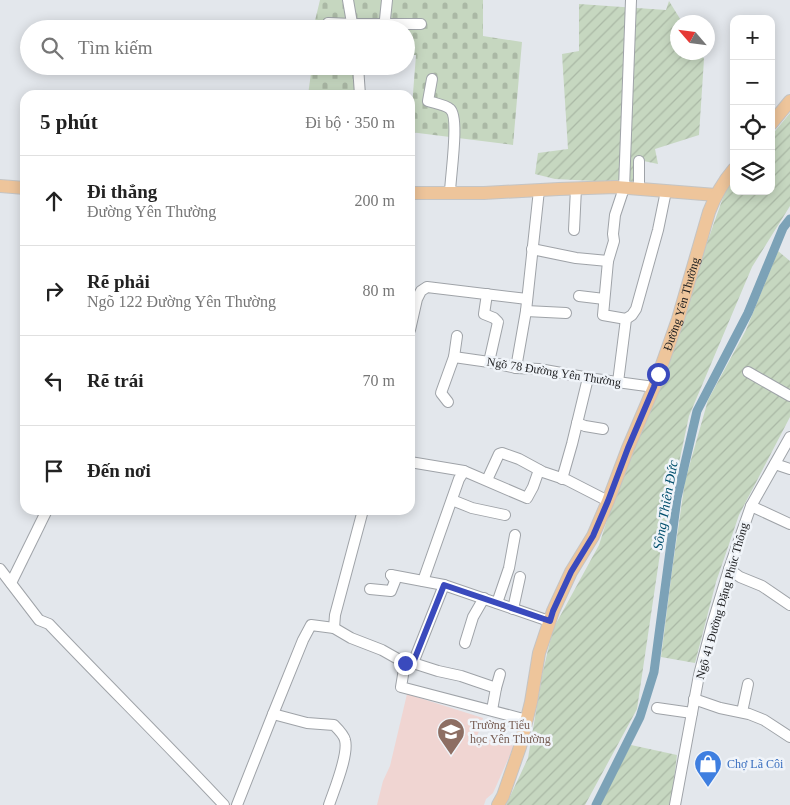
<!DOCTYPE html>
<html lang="vi">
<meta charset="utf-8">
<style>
:root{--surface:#fff;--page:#f2f2f2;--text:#222;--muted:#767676;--line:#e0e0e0}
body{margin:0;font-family:Georgia,serif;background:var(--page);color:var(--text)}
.controls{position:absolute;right:15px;top:15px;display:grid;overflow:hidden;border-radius:10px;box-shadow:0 2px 12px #0003}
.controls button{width:45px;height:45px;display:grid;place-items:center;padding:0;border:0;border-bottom:1px solid var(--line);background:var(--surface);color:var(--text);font:25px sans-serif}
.compass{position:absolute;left:670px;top:15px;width:45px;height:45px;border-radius:50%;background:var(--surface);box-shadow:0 2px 12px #0003;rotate:298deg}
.stop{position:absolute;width:15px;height:15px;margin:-11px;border:4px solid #3a4abd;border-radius:50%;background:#fff}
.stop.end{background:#3a4abd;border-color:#fff;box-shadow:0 1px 5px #0008}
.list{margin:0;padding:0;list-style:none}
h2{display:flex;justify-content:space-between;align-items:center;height:65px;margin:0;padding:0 20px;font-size:21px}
h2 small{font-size:16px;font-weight:400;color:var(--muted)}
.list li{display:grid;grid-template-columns:32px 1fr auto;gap:15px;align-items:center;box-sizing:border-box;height:90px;padding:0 20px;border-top:1px solid var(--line)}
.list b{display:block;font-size:19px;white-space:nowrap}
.list p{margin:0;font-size:16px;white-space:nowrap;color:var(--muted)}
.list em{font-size:16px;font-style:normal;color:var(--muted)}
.icon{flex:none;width:28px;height:28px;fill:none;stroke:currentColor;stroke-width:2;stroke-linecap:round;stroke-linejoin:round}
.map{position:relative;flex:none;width:790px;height:805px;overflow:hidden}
.search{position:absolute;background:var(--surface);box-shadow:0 2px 12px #0003;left:20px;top:20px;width:395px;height:55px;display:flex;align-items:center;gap:12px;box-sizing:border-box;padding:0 18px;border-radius:28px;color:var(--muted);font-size:19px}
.panel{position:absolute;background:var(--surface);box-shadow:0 2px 12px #0003;left:20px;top:90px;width:395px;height:425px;border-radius:15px}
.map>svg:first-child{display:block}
.education{fill:#f0d5d2}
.cemetery{fill:url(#cemetery-stones)}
.garden{fill:url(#garden-furrows)}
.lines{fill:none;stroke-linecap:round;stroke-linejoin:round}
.canal{stroke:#7ca2b7;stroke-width:9}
.minor-casing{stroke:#9fa3a8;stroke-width:12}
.major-casing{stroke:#c4c4c4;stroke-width:14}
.minor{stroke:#fff;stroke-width:10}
.major{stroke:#eec59b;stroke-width:12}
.route{stroke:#3a4abd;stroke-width:6}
.labels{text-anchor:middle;stroke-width:5;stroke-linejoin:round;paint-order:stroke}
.street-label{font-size:12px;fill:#1b1c1e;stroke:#f0f4f9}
.education-label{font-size:12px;fill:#785e54;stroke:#f0f4f9;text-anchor:start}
.shop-label{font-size:12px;fill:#366cbe;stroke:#f0f4f9;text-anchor:start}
.water-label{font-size:14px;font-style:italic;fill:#014f6d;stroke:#f0f4f9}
</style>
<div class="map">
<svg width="790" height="805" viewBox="0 0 790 805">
<defs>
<pattern id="cemetery-stones" width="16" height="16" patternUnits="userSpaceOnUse" patternTransform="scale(1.25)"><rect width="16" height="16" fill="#c6d7c0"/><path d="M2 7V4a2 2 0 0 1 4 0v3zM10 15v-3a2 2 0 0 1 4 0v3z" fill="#aab8a5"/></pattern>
<pattern id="garden-furrows" width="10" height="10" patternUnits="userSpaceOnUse" patternTransform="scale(1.25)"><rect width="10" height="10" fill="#c6d7c0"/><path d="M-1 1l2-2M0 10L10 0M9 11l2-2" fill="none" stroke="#aab8a5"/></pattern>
</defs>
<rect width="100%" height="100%" fill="#e3e7ec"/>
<polygon class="education" points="407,694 483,718 477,737 514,746 493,793 486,799 484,805 377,805 383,781 390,766"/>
<g class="cemetery">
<polygon points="320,0 483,0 483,36 522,42 513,145 410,132 416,55 406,55 406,29 313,29"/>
<polygon points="312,66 353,66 355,95 308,95"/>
</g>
<g class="garden">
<polygon points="669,1 682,22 678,22 678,52 701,53 704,59 699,135 655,149 658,164 634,159 633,183 555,179 535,174 538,153 568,149 562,54 579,51 579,4 666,10"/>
<polygon points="790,113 790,206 752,267 689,416 661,547 637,709 585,805 506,805 528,758 543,671 553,629 599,545 625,465 664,378 698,268 725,192 734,181 734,191 771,191 771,136"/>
<polygon points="778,251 790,261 790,417 739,515 716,582 695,663 661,657 672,571 685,481 708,400 746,330"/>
<polygon points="631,745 677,755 671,805 599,805"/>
</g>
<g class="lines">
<polyline class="canal" points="596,805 640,717 654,672 677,498 697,411 748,313 783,228 790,219"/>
<defs>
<g id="minor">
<polyline points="348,0 353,29"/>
<polyline points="328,23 352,24 421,24"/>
<polyline points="384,29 387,0"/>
<polyline points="358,66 360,95"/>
<path d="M432,79L428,101C434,103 446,105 450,109C460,117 450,178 450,193"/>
<polyline points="639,189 639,161"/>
<polyline points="574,230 576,188"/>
<polyline points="532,249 576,258 608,261"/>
<polyline points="487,294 484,314 494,318 498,322 489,362"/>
<polyline points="579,296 604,299"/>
<polyline points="526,311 566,313"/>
<polyline points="626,319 603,315 608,261 614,241 613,234 615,215 624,188 631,0"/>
<polyline points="410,330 417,299 421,291 427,287 527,299"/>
<polyline points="454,357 489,362 516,368 539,369 595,379 654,387"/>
<polyline points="516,368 526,311 539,190"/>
<polyline points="748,372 790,396"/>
<polyline points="618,382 626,319 632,315 636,309 658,230 666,191"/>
<polyline points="448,402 441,393 454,357 457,336"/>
<polyline points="577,423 585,426 603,429"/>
<polyline points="410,462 464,471 527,498 533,487 539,470"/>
<polyline points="775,464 790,469"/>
<polyline points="562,479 572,444 588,378"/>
<polyline points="487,480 499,454 502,453 519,459 543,472 567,480 608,501"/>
<polyline points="452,500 472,508 505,515"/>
<polyline points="751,506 790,524"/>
<path d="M0,569L39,620L49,624C107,685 167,744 224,805"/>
<polyline points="729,569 740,577 762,586 790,605"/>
<polyline points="391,575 444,585 549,621"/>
<polyline points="423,581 459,479 464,471"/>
<polyline points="11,583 47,510"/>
<polyline points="370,589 391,591 395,581 391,575"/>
<polyline points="497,603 509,568 515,535"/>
<polyline points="513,609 520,577"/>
<polyline points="334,628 335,615 363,510"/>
<polyline points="465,643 473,617 484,598"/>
<polyline points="405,663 401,687 527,720"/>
<polyline points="413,663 444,585"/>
<polyline points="694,699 720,708 749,714 764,720 790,737"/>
<polyline points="657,708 692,713"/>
<polyline points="492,710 496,688 500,674"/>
<polyline points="742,712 748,684"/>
<path d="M273,714L307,723L334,725C338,729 344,735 345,740C349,755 334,790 329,805"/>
<polyline points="237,805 273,714 303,640 311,625 334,628 351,638 382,650 405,663 413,663 438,671 461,676 496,688"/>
<polyline points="675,805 699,675 712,625 729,569 751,506 790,437"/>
</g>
<g id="major">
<polyline points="771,124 790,101"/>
<polyline points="0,186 25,188"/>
<polyline points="410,193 484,193 559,189 616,187 716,195"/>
<path id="s1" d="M498,805L503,796L520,747L531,702L539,653L553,611L571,572L593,536L608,501L628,448L654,387L678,319L709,212C715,196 723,182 734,169"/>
</g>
</defs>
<use href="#minor" class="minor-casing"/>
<use href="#major" class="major-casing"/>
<use href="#minor" class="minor"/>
<use href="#major" class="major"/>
</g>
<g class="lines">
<polyline class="route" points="405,663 413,663 444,585 550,621 553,611 571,572 593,536 608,501 628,448 654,387 658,374"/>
</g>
<defs>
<symbol id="school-pin" viewBox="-11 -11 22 30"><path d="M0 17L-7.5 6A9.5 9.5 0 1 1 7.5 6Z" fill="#8d6e63" stroke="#f0f4f9"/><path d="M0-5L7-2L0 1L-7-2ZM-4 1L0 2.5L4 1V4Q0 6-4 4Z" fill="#fff"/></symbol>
<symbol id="shop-pin" viewBox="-11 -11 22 30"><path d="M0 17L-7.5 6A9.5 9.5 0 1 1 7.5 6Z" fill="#3f7fe0" stroke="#f0f4f9"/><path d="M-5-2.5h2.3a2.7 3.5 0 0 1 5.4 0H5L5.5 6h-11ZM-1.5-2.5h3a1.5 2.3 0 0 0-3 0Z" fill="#fff"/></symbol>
</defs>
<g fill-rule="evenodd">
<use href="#school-pin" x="435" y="716" width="32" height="43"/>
<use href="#shop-pin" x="692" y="748" width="32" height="43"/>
</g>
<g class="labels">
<g class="street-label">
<text dy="4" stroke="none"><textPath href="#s1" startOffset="536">Đường Yên Thường</textPath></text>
<text transform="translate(554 372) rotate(9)" y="4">Ngõ 78 Đường Yên Thường</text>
<text transform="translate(722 601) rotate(-74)" y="4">Ngõ 41 Đường Đặng Phúc Thông</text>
</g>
<g class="education-label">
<text x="470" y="729">Trường Tiểu<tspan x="470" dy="14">học Yên Thường</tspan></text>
</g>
<g class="shop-label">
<text x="727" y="768">Chợ Lã Côi</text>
</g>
<g class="water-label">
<text transform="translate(665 505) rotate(-80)" y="5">Sông Thiên Đức</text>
</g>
</g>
</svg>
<div class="controls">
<button>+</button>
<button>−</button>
<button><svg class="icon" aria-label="locate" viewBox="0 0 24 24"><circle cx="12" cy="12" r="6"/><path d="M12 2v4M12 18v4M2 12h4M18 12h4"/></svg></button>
<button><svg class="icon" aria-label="layers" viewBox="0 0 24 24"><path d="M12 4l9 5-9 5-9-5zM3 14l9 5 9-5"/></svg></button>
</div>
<svg class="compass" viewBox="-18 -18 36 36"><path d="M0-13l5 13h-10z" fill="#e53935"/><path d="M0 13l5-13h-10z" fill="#767676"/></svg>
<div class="stop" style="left:658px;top:374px"></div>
<div class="stop end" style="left:405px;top:663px"></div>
<div class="search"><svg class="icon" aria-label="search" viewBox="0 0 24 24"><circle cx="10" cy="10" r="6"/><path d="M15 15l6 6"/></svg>Tìm kiếm</div>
<section class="panel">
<h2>5 phút<small>Đi bộ · 350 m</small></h2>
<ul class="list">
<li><svg class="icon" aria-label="ahead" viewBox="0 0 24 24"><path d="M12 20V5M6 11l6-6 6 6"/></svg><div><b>Đi thẳng</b><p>Đường Yên Thường</p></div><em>200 m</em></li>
<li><svg class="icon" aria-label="right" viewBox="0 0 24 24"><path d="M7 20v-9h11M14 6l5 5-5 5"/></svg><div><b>Rẽ phải</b><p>Ngõ 122 Đường Yên Thường</p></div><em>80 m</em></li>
<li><svg class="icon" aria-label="left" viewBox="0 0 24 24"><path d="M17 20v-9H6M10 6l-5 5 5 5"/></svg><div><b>Rẽ trái</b></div><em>70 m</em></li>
<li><svg class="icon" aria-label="arrive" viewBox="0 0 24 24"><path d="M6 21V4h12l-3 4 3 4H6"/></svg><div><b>Đến nơi</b></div></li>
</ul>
</section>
</div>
